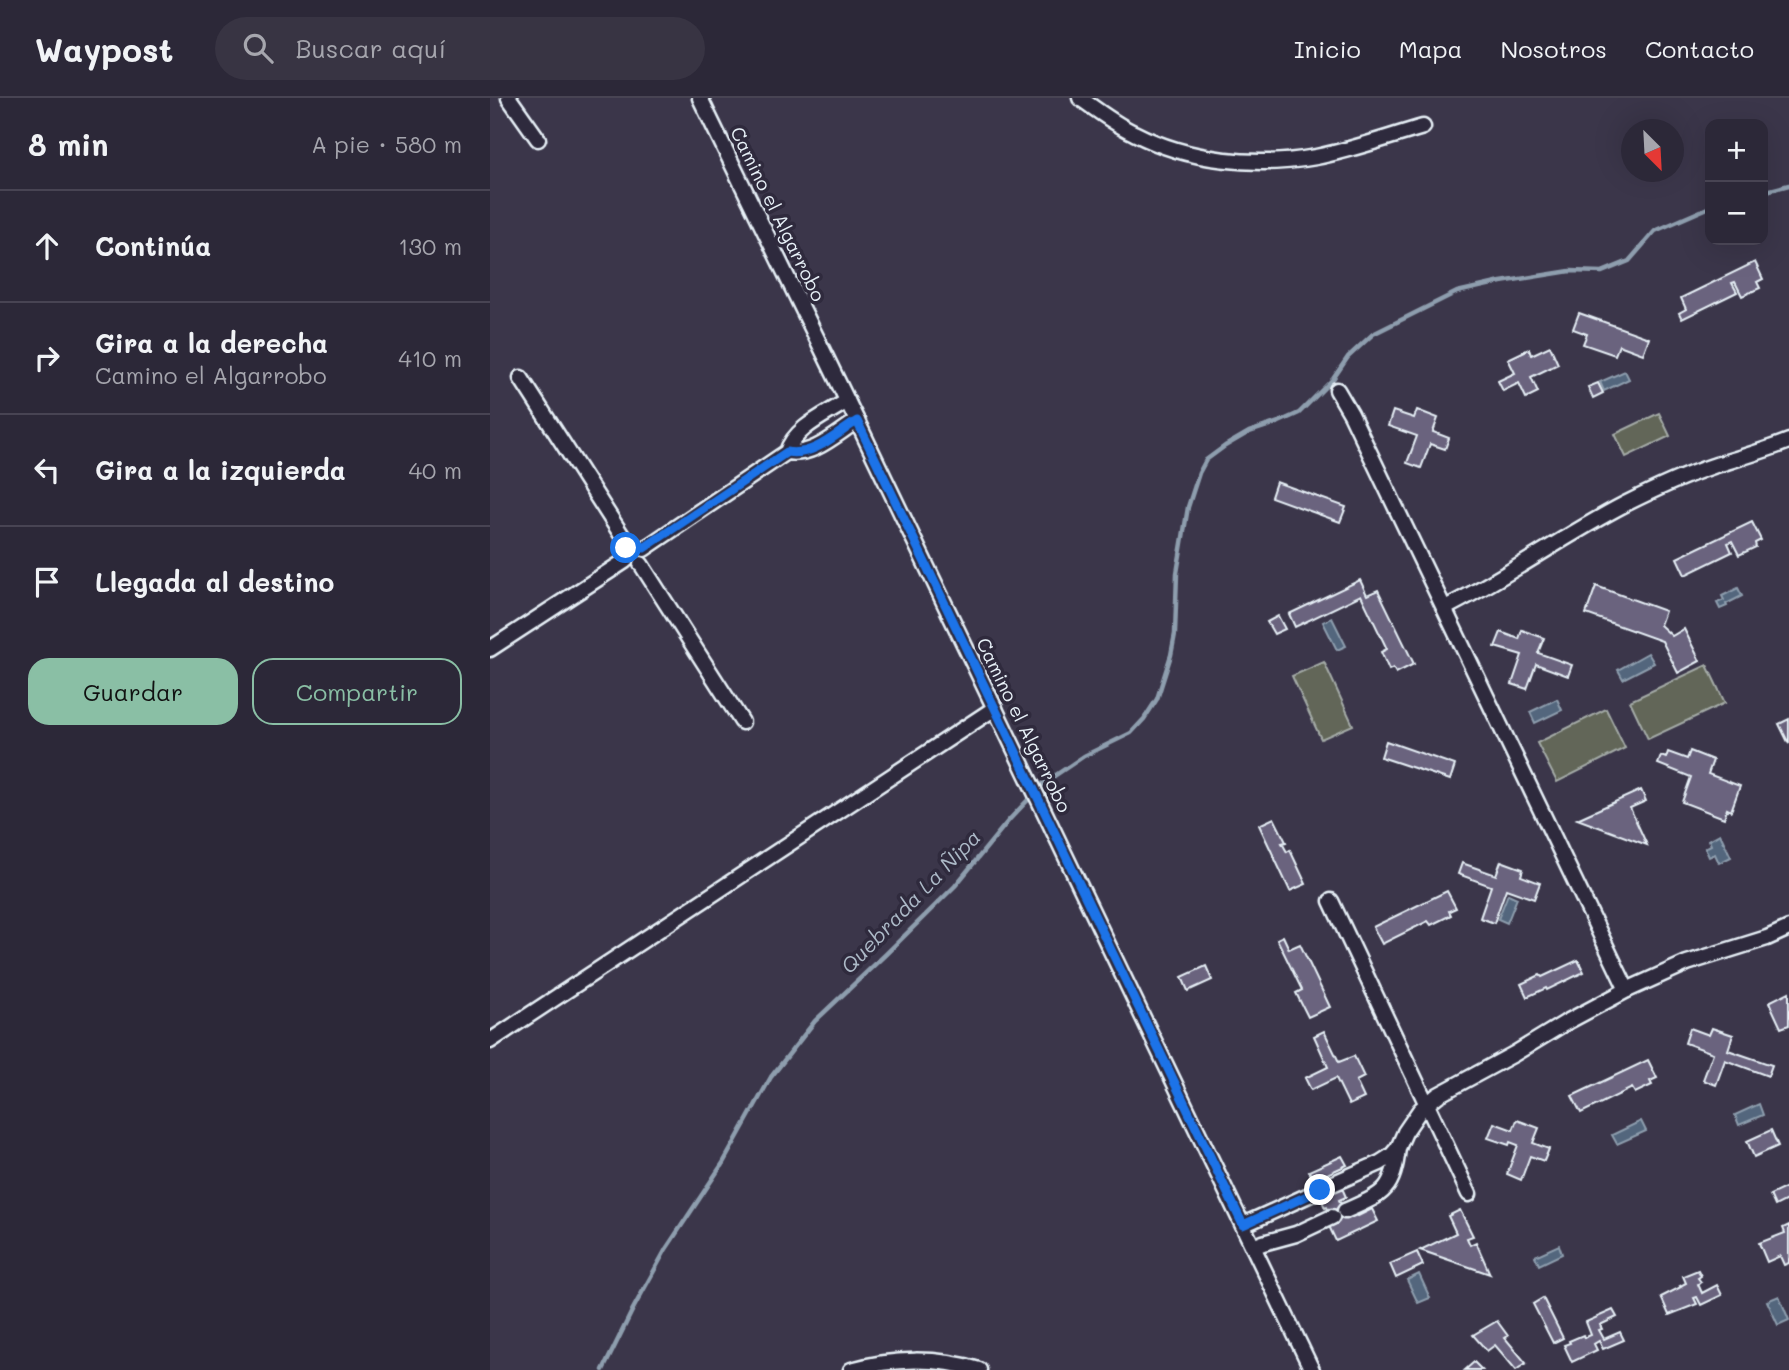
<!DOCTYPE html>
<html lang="es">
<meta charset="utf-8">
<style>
:root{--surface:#2c2838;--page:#383443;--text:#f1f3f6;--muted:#a6a6ae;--line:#484453;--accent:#8abfa5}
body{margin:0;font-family:Mali,sans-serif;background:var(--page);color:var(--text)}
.controls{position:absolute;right:21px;top:21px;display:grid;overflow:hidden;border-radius:14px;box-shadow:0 7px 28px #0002}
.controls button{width:63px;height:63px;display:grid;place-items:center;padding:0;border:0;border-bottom:2px solid var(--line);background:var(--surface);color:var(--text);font:35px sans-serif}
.compass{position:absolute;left:1131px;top:21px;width:63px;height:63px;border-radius:50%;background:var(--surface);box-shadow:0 7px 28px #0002;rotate:156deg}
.stop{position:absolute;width:21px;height:21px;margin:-16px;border:5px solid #1a73e8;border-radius:50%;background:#fff}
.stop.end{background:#1a73e8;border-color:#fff;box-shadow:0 2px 7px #0008}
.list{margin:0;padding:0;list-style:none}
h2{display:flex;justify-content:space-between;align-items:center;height:91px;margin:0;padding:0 28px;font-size:30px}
h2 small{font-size:23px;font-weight:400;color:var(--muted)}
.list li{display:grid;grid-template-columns:46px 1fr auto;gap:21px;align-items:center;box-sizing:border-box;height:112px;padding:0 28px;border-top:2px solid var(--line)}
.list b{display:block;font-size:26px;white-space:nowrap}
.list p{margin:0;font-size:23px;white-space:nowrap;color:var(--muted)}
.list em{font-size:23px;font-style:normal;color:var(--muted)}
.actions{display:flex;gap:14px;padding:21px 28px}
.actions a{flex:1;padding:16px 0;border:2px solid var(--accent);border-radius:21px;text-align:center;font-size:24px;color:var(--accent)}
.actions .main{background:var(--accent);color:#111}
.icon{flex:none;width:38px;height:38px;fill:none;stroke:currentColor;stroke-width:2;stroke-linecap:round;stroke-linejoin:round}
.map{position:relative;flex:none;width:1299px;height:1272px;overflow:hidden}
header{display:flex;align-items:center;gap:42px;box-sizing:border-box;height:98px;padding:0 35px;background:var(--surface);border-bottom:2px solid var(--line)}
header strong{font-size:33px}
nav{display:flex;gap:38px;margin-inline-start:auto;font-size:24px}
.search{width:490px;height:63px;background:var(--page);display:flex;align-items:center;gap:18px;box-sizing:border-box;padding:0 24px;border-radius:38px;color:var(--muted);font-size:26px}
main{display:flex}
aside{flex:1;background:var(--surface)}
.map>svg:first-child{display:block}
.green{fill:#626658;stroke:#a5aca8;stroke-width:2}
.water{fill:#52667d;stroke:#8e9eae;stroke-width:2}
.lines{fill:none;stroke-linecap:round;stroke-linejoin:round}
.stream{stroke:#8e9eae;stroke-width:4.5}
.building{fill:#6b647e;stroke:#e8f1f8;stroke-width:2}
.minor-casing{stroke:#e8f1f8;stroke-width:19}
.minor{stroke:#2f2a3d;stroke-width:14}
.route{stroke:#1a73e8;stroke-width:9}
.labels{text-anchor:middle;stroke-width:7;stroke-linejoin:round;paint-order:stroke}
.street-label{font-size:19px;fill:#e8f1f8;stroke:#2f2a3d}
.water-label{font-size:21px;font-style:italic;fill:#acb9c7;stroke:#2f2a3d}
</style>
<header>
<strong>Waypost</strong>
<div class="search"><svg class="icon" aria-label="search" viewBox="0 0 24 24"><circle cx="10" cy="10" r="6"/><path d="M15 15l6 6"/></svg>Buscar aquí</div>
<nav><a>Inicio</a><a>Mapa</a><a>Nosotros</a><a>Contacto</a></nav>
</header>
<main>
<aside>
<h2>8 min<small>A pie · 580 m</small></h2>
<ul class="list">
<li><svg class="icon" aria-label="ahead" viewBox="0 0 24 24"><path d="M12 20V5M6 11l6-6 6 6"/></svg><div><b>Continúa</b></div><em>130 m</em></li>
<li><svg class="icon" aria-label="right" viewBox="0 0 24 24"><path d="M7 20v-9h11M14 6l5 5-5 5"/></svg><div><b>Gira a la derecha</b><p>Camino el Algarrobo</p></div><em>410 m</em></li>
<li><svg class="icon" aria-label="left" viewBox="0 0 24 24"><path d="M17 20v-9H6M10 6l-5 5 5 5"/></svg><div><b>Gira a la izquierda</b></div><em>40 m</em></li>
<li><svg class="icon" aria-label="arrive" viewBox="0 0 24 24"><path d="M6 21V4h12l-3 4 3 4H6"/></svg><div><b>Llegada al destino</b></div></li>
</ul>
<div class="actions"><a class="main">Guardar</a><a>Compartir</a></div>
</aside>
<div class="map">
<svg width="1299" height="1272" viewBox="0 0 1299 1272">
<rect width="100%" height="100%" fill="#3b364a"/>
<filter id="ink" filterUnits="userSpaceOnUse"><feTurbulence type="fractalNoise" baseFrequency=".0143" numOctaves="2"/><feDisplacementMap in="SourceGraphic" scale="14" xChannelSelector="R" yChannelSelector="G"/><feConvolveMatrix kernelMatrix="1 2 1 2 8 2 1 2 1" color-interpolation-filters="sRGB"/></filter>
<g filter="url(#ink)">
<g class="green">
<polygon points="1169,315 1180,338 1136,359 1125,336"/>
<polygon points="834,564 863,627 831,641 802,578"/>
<polygon points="1217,567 1235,605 1158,641 1140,603"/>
<polygon points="1116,611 1135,650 1067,684 1047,645"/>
</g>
<g class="water">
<polygon points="1135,273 1139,281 1114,293 1110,284"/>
<polygon points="1248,490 1252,498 1236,506 1237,508 1230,511 1227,505 1234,502 1232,498"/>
<polygon points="842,520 856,548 847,552 833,524"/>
<polygon points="1158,555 1164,565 1133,581 1128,572"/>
<polygon points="1067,601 1072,612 1045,625 1040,614"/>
<polygon points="1230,736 1241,759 1229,765 1225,756 1219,759 1215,750 1221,747 1219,742"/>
<polygon points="1018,796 1027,800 1017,825 1008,821"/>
<polygon points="1269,1006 1273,1017 1249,1027 1245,1017"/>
<polygon points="1151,1023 1156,1033 1127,1046 1122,1037"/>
<polygon points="1069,1147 1072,1156 1049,1167 1045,1158"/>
<polygon points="929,1176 940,1200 928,1205 917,1182"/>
<polygon points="1289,1198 1299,1222 1288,1227 1277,1203"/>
</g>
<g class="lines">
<g class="stream">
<polyline points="1273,94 1299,87"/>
<polyline points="113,1272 143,1211 176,1151 233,1065 281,979 325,923 396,856 465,788 519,722 554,685 594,658 641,635 654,621 667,601 681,557 685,536 687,475 698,409 709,375 716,362 735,348 759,334 789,324 809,315 843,281 858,259 883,236 967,194 1011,184 1080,173 1112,174 1139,163 1165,133 1220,109"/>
</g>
</g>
<g class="building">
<polygon points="1265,164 1273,181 1267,184 1270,190 1252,198 1245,184 1242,185 1247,194 1192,221 1189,215 1196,211 1191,200"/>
<polygon points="1089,215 1159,240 1153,256 1129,247 1125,257 1093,246 1097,236 1083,231"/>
<polygon points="1060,248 1068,266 1041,279 1048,294 1036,300 1029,285 1013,293 1008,283 1025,275 1018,261 1039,251 1041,257"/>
<polygon points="1108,285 1113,295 1103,300 1098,289"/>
<polygon points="927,312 948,320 943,334 959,340 955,351 940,346 931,370 917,365 927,338 898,328 903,313 924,320"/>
<polygon points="786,384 856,409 850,424 781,399"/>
<polygon points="1262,424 1271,442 1265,445 1266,449 1249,457 1242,443 1238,445 1242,454 1195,477 1187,460"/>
<polygon points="870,482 877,497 888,492 924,566 906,575 903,570 899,572 891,554 897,551 871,497 805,529 799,516"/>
<polygon points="1106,488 1175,513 1170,527 1182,538 1194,531 1210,563 1188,575 1172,543 1096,516"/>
<polygon points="788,518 795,531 784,536 777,524"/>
<polygon points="1032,532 1054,540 1048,555 1082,567 1078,578 1046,566 1037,591 1022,586 1032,557 1005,549 1011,534 1029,541"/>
<polygon points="1299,621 1299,646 1289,626"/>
<polygon points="896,643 965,667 960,682 891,659"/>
<polygon points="1200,653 1223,662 1218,676 1250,688 1241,713 1237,711 1234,720 1192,704 1201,679 1168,666 1171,658 1176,660 1178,654 1197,661"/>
<polygon points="1151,692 1156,703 1140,710 1157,747 1087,721"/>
<polygon points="784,720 796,744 792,745 797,754 800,752 816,786 800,793 769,727"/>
<polygon points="1011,763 1033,771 1031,778 1050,785 1044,801 1016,791 1004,825 990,820 1001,788 968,776 972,765 1006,777"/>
<polygon points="957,793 966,810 959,813 961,817 941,827 938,823 892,846 883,829"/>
<polygon points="793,838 799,851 810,846 840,909 818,919 806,895 812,892 787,841"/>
<polygon points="1088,862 1094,874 1057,892 1056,890 1037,899 1031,886 1050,877 1052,879"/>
<polygon points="716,868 722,882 698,893 692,879"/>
<polygon points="1299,894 1299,927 1291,930 1279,904"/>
<polygon points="1200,930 1219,937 1222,930 1243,937 1238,952 1282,967 1278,978 1235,962 1226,987 1213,982 1223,955 1195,945"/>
<polygon points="834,933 849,964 864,958 874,979 866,983 874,1000 859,1007 846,980 821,992 815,980 838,969 824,938"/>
<polygon points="1158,962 1167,980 1160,983 1162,987 1145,995 1142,990 1091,1015 1082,998"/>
<polygon points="1027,1022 1049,1030 1043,1045 1059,1051 1054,1063 1040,1058 1031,1082 1017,1076 1028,1047 1020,1044 1019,1047 998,1040 1004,1025 1023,1032"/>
<polygon points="1281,1032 1288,1048 1264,1059 1257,1043"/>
<polygon points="852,1058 857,1067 837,1076 845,1092 852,1090 856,1099 849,1102 857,1118 866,1113 868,1118 882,1111 888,1123 846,1143 838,1126 844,1124 837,1109 835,1110 819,1073"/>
<polygon points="1297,1089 1299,1094 1299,1101 1285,1108 1280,1097"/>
<polygon points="970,1112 983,1138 977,1140 980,1147 986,1144 1000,1176 930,1152 966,1135 958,1118"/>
<polygon points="1299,1127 1299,1165 1294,1167 1290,1158 1277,1164 1269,1145 1295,1135 1293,1130"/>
<polygon points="927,1154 933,1167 906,1180 900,1166"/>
<polygon points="1208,1172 1211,1178 1208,1180 1211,1184 1208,1186 1212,1195 1227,1187 1232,1197 1211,1207 1207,1199 1204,1200 1207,1206 1179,1217 1171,1199 1191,1189 1190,1188 1196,1185 1193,1178"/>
<polygon points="1053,1200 1073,1240 1063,1245 1043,1206"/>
<polygon points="1123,1212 1127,1219 1110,1227 1112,1231 1109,1232 1114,1241 1130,1234 1134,1242 1113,1251 1109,1243 1104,1246 1107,1252 1082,1264 1074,1247 1080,1245 1079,1243 1093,1237 1094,1240 1101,1237 1096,1224"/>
<polygon points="1007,1223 1018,1238 1015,1240 1036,1265 1026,1272 1005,1247 997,1253 983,1237"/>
<polygon points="984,1264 992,1272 975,1272"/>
</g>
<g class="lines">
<defs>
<g id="minor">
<polyline points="19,0 48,41"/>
<polyline points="210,0 367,323 822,1272"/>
<path d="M590,0C608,13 625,26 644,35C698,63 766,70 826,59C862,52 898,39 933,29"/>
<polyline points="31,280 138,447"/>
<polyline points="847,292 861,316 1137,892"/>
<path d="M297,354C323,359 346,336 367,323"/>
<path d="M154,451L297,354C305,329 336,317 357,303"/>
<polyline points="151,466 252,624"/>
<path d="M955,510C1017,479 1073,438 1135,406C1163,392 1193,378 1223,368C1249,360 1274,353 1299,343"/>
<polyline points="0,551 135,463"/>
<polyline points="841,803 979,1096"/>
<polyline points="0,943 505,610"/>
<polyline points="842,1086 890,1065 901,1058 908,1050 915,1034 930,1012 948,997 1024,956 1075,925 1137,892 1197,865 1277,840 1299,830"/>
<path d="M855,1113C893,1096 903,1094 908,1050"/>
<polyline points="753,1127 830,1092"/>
<polyline points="763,1149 773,1145 806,1136 842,1119"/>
<path d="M361,1272C402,1260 448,1259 489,1272"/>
</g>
</defs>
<use href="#minor" class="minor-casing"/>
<use href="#minor" class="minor"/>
</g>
</g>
<g class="lines" filter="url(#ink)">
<path class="route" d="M136,450C142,444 148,445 154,450L297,354C323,359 346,336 367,323L753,1127L830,1092"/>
</g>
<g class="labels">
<g class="street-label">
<text transform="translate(288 116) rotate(64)" y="7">Camino el Algarrobo</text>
<text transform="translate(534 627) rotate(64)" y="7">Camino el Algarrobo</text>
</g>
<g class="water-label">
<text transform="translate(421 804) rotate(-46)" y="7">Quebrada La Ñipa</text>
</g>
</g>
</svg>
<div class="controls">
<button>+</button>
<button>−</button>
</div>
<svg class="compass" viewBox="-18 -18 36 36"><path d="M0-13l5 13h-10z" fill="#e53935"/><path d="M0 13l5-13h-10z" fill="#a6a6ae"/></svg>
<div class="stop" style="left:136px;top:450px"></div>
<div class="stop end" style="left:830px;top:1092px"></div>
</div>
</main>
